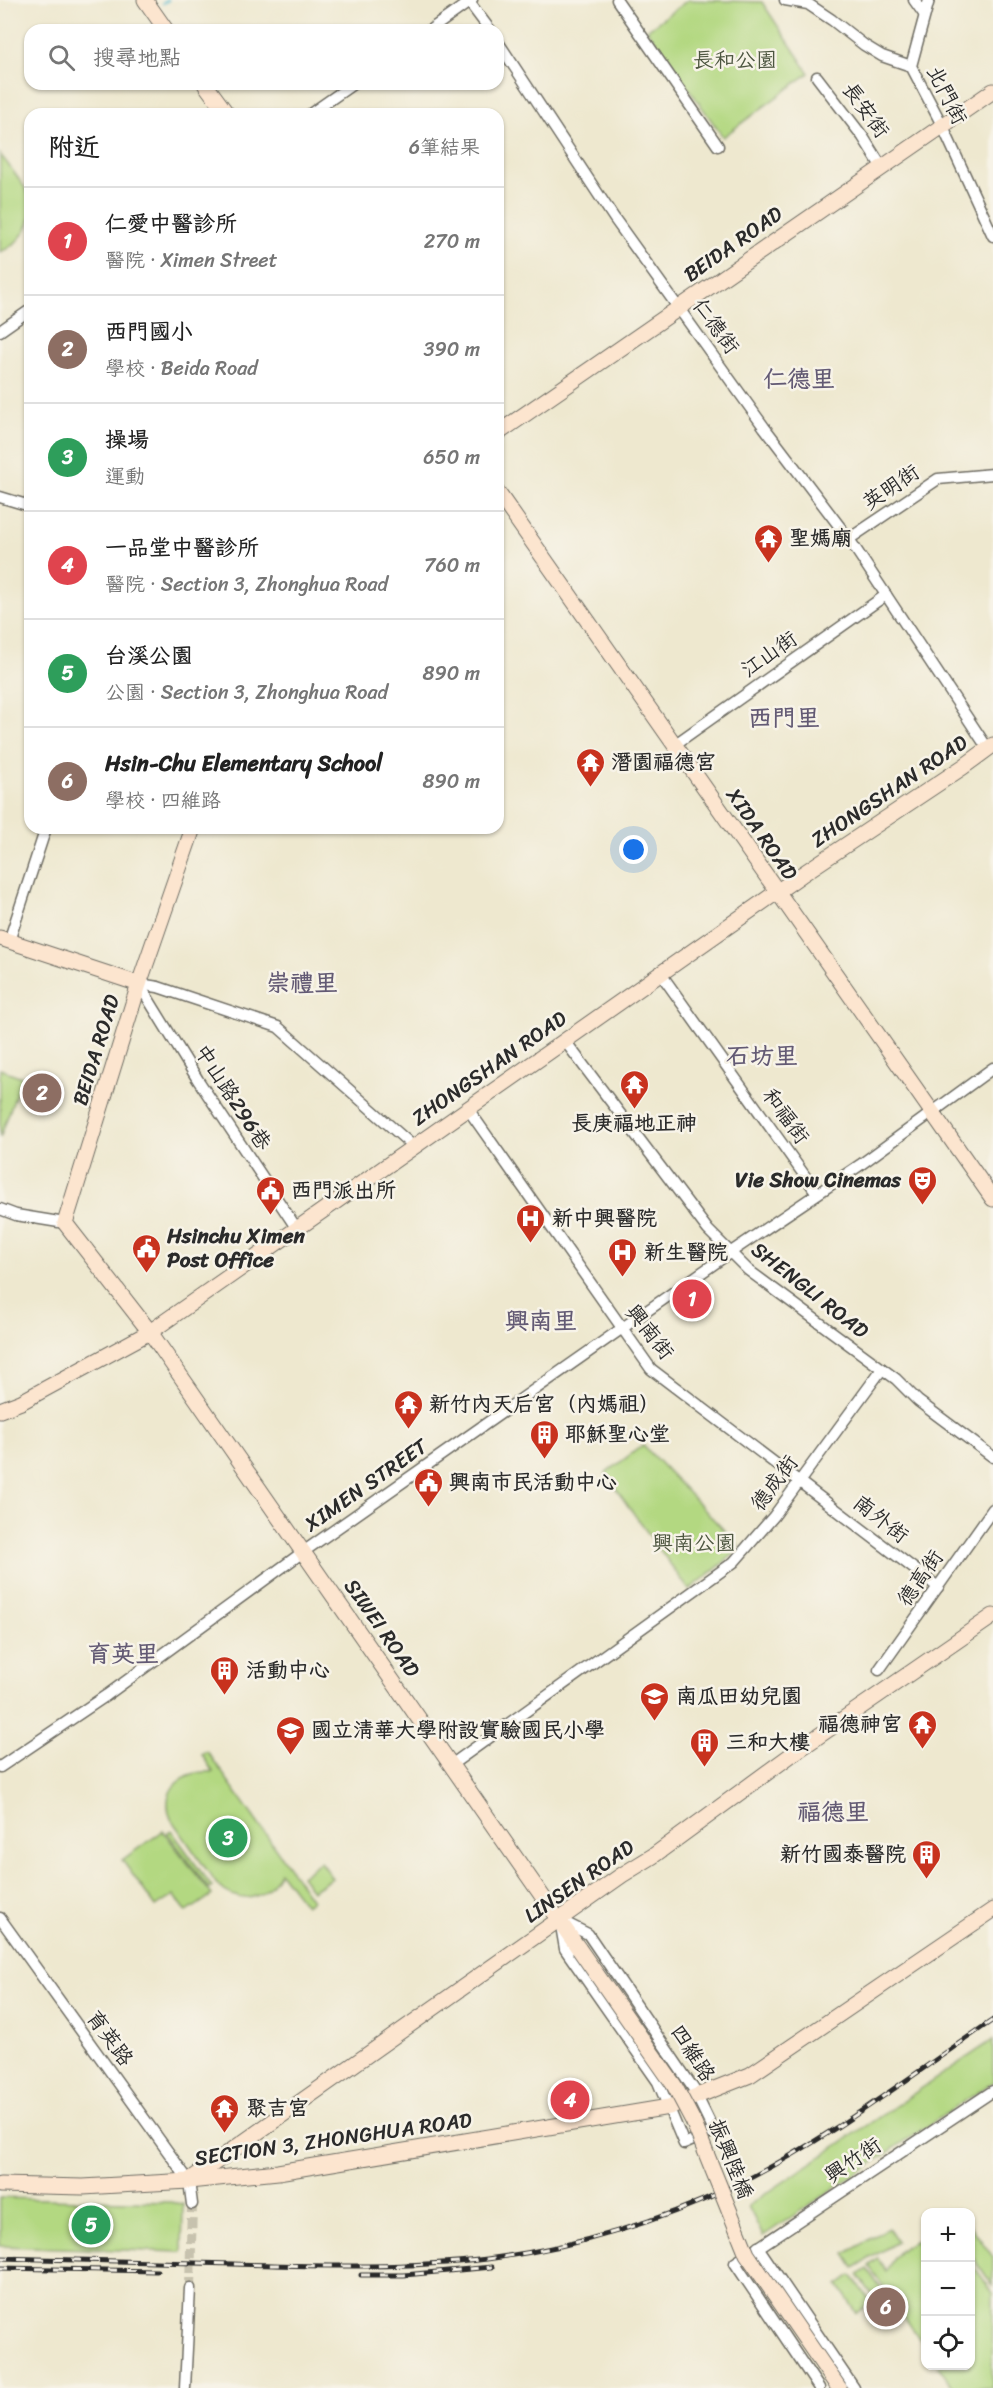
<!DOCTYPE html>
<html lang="zh-TW">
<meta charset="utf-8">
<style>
:root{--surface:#fff;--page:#f6f6f6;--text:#222;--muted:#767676;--line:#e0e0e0;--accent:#c8321e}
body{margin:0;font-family:Sriracha,"LXGW WenKai TC",sans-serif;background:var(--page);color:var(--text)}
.controls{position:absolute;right:18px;bottom:18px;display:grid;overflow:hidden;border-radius:12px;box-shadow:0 2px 4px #0004}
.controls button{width:54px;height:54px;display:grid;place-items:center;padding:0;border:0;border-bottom:2px solid var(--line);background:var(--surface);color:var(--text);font:30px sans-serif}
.you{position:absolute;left:634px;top:850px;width:21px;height:21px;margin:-15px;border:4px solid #fff;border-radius:50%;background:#1a73e8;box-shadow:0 0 0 9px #1a73e833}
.badge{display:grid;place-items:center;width:39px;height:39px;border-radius:50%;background:var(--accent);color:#fff;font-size:20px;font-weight:700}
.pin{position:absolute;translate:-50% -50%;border:3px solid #fff;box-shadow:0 2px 6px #0006}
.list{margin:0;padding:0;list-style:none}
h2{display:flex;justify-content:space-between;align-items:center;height:78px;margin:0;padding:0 24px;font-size:26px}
h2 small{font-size:20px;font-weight:400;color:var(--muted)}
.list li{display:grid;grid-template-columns:39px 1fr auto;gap:18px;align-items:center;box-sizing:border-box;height:108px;padding:0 24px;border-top:2px solid var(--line)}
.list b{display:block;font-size:22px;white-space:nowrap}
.list p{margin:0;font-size:20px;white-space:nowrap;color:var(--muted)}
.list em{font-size:20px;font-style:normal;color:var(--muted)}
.icon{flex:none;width:33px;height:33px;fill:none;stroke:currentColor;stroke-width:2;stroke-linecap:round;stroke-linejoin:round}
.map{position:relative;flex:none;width:993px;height:2388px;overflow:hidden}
.search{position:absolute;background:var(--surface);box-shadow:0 2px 4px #0004;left:24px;top:24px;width:480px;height:66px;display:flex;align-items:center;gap:15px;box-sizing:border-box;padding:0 21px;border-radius:18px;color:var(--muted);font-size:22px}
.panel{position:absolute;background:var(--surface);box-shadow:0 2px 4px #0004;left:24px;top:108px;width:480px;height:726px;border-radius:18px}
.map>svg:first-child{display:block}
.green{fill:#b3d881;stroke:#6f8256;stroke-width:1.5}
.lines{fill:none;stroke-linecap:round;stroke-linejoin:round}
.stream{stroke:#4ab4c8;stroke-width:3}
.street-tunnel{stroke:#c7c2ae;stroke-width:10;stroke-dasharray:10 5;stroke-linecap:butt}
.street-casing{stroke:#6f6d64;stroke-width:13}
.secondary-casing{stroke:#6f6d64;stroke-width:17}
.street{stroke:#fff;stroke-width:10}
.secondary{stroke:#fce5cf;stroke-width:15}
.rail-casing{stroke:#2b2b2b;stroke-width:5}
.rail{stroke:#f7f3e8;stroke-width:3;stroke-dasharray:9;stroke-linecap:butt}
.secondary-bridge-casing{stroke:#6f6d64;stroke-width:17;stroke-linecap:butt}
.secondary-bridge{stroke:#fce5cf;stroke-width:15}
.labels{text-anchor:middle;stroke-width:5;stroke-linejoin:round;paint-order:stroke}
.park-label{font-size:21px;fill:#4d5640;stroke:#f7f3e8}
.street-label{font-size:21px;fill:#2b2b2b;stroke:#f7f3e8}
.poi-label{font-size:21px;font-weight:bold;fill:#2b2b2b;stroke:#f7f3e8;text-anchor:start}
.quarter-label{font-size:24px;font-weight:bold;fill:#635a74;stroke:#f7f3e8}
</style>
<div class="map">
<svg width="993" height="2388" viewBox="0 0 993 2388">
<rect width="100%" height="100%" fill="#f7f3e8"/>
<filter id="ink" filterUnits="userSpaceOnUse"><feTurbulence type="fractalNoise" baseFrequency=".0167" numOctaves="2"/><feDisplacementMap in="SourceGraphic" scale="12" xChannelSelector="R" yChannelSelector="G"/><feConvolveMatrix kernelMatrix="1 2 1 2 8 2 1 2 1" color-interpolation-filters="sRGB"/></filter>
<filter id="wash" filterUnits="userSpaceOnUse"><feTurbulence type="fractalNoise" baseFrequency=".008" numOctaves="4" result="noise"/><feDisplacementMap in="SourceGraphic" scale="24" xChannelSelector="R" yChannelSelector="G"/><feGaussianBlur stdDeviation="1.35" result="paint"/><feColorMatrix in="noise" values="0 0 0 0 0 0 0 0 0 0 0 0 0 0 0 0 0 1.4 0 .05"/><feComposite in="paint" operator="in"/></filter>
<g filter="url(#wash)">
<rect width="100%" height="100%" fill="#eee8cf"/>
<g class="green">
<polygon points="688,0 762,2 809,73 723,137 647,30"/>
<path d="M0,154C7,163 27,188 30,198C36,221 21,244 0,252Z"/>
<polygon points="0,1069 22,1077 0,1138"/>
<polygon points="643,1445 738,1545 733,1555 689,1590 605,1474"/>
<path d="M207,1751L312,1900L305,1905L280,1872C266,1899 243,1907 218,1886L171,1819C159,1787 185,1770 213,1772L202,1755Z"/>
<polygon points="171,1830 212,1887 209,1889 167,1833"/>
<polygon points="163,1831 212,1895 187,1912 174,1895 156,1907 122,1860"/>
<polygon points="320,1862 332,1878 312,1891 301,1876"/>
<polygon points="993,2040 993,2082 763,2236 748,2206"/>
<polygon points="0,2198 170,2202 183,2204 182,2252 0,2246"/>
<polygon points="970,2225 993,2257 993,2286 971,2254"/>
<polygon points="888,2228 897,2242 854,2268 845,2254"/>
<path d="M925,2239H926L925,2347L869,2266L878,2259L886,2271C895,2255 905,2240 925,2239Z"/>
<polygon points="971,2262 993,2293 992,2388 954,2388 938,2366 970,2366"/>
<polygon points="867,2269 884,2293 876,2300 858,2275"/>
<polygon points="852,2275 872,2303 857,2313 838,2285"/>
</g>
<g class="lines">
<polyline class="stream" points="163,3 168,0"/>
</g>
</g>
<g filter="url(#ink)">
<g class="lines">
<polyline class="street-tunnel" points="190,2288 192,2204"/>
<defs>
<g id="street">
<polyline points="617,0 718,146"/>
<polyline points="785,0 808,4 832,20 864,45 882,56 911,66"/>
<polyline points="914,0 924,14"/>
<polyline points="929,0 911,66 942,125 993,236"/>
<polyline points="469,2 490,30"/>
<polyline points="430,30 472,0"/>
<polyline points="498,42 614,218 764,427 849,539 988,749"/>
<polyline points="817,77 863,137 881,166"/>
<polyline points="310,114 353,84"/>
<polyline points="0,331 30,310"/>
<polyline points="0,497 30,506"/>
<polyline points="849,539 938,479 993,474"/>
<polyline points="674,745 886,595"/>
<polyline points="9,941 46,828"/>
<polyline points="661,974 817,1193"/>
<polyline points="139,984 158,987 278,1027 414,1147"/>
<polyline points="139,984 198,1080 297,1229"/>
<polyline points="565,1041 708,1230 748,1270 896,1379 918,1401 993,1457"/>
<polyline points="468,1109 651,1369 938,1587"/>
<polyline points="0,1209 16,1215 65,1223"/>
<polyline points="879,1670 993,1509"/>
<polyline points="451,1765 734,1562 774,1516 882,1369"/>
<polyline points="0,1767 107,1695 303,1552 731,1252 860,1165 993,1068"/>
<polyline points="0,1918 189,2181 192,2204"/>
<polygon points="560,1920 588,1934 693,2088 714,2131 684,2144 658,2082 565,1949"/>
<polyline points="758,2247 854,2388"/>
<polyline points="185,2388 190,2288"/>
<polyline points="819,2388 735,2263 993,2091"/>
</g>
<g id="secondary">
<polyline points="145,0 166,30"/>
<polyline points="205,84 227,114"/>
<polyline points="498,433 993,91"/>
<polyline points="498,493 993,1199"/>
<polyline points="193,828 139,984 65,1223 150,1332 579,1949"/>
<polyline points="0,938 139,984"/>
<polyline points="0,1410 21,1402 150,1332 801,875 963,767 993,745"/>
<polyline points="190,2180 622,1875 653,1856 791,1755 993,1616"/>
<polyline points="0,2185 83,2187 189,2181 278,2172 669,2107 750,2075 993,1910"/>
</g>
</defs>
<use href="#street" class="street-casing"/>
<use href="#secondary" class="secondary-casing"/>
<use href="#street" class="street"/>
<use href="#secondary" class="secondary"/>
<defs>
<g id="rail">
<path d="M0,2258C78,2260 155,2262 233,2264C317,2266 403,2269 487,2259C571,2248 653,2224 730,2188C821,2145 909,2077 993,2020"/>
<polyline points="0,2268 157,2271"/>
<polyline points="361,2275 404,2275 492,2267"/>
</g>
</defs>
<use href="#rail" class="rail-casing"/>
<use href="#rail" class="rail"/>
<defs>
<polyline id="secondary-bridge" points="579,1949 674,2085 693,2121 747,2254 839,2388"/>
</defs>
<use href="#secondary-bridge" class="secondary-bridge-casing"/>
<use href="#secondary-bridge" class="secondary-bridge"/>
</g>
</g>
<defs>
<symbol id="temple-pin" viewBox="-11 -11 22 30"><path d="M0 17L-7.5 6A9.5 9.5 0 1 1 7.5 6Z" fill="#c8321e" stroke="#f7f3e8"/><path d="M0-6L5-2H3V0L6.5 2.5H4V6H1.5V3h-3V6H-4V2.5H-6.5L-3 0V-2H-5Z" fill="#fff"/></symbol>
<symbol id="theatre-pin" viewBox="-11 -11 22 30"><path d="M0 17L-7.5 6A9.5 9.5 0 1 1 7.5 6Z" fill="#c8321e" stroke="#f7f3e8"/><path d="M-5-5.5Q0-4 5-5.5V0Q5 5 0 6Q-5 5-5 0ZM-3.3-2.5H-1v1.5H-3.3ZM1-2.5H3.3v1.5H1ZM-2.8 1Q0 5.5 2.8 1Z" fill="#fff"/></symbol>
<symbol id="civic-pin" viewBox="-11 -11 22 30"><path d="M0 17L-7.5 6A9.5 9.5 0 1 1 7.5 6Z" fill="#c8321e" stroke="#f7f3e8"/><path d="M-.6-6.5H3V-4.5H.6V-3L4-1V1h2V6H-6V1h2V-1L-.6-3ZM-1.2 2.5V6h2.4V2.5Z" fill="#fff"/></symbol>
<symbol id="hospital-pin" viewBox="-11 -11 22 30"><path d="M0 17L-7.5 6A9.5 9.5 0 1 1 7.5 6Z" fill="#c8321e" stroke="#f7f3e8"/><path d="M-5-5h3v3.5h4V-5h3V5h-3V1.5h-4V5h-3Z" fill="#fff"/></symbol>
<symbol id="building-pin" viewBox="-11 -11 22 30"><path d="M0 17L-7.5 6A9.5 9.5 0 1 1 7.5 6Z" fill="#c8321e" stroke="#f7f3e8"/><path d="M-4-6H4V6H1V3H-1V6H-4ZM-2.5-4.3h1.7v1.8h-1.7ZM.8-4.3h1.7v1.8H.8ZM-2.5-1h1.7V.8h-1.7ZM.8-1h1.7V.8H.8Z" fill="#fff"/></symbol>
<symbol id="school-pin" viewBox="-11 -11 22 30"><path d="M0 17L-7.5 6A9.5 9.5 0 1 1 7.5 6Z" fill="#c8321e" stroke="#f7f3e8"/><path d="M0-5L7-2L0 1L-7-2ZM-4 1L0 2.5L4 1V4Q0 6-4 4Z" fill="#fff"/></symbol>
</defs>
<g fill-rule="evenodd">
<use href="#temple-pin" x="752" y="522" width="33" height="45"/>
<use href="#temple-pin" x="574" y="746" width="33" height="45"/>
<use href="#temple-pin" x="618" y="1068" width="33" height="45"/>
<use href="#theatre-pin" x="906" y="1164" width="33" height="45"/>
<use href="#civic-pin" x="254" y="1174" width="33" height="45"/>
<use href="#hospital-pin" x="514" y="1202" width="33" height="45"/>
<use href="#civic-pin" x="130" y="1232" width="33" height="45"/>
<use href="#hospital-pin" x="606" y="1236" width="33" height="45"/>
<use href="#temple-pin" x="392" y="1388" width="33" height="45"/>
<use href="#building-pin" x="528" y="1418" width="33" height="45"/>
<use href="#civic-pin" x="412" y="1466" width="33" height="45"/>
<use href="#building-pin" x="208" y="1654" width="33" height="45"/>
<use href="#school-pin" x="638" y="1680" width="33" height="45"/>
<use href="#temple-pin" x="906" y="1708" width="33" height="45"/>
<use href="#school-pin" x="274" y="1714" width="33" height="45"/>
<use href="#building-pin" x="688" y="1726" width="33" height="45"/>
<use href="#building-pin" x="910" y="1838" width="33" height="45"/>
<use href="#temple-pin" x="208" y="2092" width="33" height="45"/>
</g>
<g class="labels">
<g class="park-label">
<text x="735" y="67">長和公園</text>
<text x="694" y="1550">興南公園</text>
</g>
<g class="street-label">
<text transform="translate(947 95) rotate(63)" y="7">北門街</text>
<text transform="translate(866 110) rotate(54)" y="7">長安街</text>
<text transform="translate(733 244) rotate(-35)" y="7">BEIDA ROAD</text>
<text transform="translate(716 326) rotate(54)" y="7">仁德街</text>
<text transform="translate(891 487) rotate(-34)" y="7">英明街</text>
<text transform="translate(769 654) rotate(-35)" y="7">江山街</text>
<text transform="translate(889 791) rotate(-34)" y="7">ZHONGSHAN ROAD</text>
<text transform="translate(762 834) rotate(55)" y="7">XIDA ROAD</text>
<text transform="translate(96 1050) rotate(-73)" y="7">BEIDA ROAD</text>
<text transform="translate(489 1068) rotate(-35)" y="7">ZHONGSHAN ROAD</text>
<text transform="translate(233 1097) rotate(57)" y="7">中山路296巷</text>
<text transform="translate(786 1116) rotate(54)" y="7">和福街</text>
<text transform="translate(810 1290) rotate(38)" y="7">SHENGLI ROAD</text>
<text transform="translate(650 1332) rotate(52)" y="7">興南街</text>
<text transform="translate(774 1483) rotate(-53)" y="7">德成街</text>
<text transform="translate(366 1485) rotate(-35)" y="7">XIMEN STREET</text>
<text transform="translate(881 1519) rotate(38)" y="7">南外街</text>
<text transform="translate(920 1578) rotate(-55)" y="7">德高街</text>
<text transform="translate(382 1628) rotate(55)" y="7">SIWEI ROAD</text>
<text transform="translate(579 1881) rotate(-35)" y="7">LINSEN ROAD</text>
<text transform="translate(110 2038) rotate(54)" y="7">育英路</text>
<text transform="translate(693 2053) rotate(57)" y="7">四維路</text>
<text transform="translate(333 2139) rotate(-8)" y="7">SECTION 3, ZHONGHUA ROAD</text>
<text transform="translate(731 2159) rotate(68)" y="7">振興陸橋</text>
<text transform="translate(853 2160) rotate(-34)" y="7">興竹街</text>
</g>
<g class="poi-label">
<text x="789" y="545">聖媽廟</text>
<text x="611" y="769">潛園福德宮</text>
<text x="634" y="1130" text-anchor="middle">長庚福地正神</text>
<text x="901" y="1187" text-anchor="end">Vie Show Cinemas</text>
<text x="291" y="1197">西門派出所</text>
<text x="552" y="1225">新中興醫院</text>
<text x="167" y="1243">Hsinchu Ximen<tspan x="167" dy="24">Post Office</tspan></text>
<text x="644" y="1259">新生醫院</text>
<text x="429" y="1411">新竹內天后宮（內媽祖）</text>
<text x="565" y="1441">耶穌聖心堂</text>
<text x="449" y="1489">興南市民活動中心</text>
<text x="246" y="1677">活動中心</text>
<text x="676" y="1703">南瓜田幼兒園</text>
<text x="902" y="1731" text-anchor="end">福德神宮</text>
<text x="311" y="1737">國立清華大學附設實驗國民小學</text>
<text x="726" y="1749">三和大樓</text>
<text x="906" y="1861" text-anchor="end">新竹國泰醫院</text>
<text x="246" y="2115">聚吉宮</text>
</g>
<g class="quarter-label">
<text x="799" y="387">仁德里</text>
<text x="784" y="726">西門里</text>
<text x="302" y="991">崇禮里</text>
<text x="762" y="1064">石坊里</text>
<text x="541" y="1329">興南里</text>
<text x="123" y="1662">育英里</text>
<text x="833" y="1820">福德里</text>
</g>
</g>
</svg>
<div class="controls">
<button>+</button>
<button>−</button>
<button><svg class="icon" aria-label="locate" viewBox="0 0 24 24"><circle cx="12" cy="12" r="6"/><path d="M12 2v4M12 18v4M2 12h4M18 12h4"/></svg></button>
</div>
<div class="you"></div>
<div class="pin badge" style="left:692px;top:1299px;background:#e0444e">1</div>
<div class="pin badge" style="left:42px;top:1093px;background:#8d6e63">2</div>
<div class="pin badge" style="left:228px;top:1838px;background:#2e9e5b">3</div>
<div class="pin badge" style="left:570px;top:2100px;background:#e0444e">4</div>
<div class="pin badge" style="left:91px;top:2225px;background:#2e9e5b">5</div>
<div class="pin badge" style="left:886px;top:2307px;background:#8d6e63">6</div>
<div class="search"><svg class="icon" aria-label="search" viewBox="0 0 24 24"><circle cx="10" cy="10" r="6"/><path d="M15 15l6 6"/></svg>搜尋地點</div>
<section class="panel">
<h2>附近<small>6筆結果</small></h2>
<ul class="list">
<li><span class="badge" style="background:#e0444e">1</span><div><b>仁愛中醫診所</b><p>醫院 · Ximen Street</p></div><em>270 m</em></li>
<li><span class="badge" style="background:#8d6e63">2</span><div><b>西門國小</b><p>學校 · Beida Road</p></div><em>390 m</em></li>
<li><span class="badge" style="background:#2e9e5b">3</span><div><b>操場</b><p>運動</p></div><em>650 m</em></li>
<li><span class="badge" style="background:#e0444e">4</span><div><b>一品堂中醫診所</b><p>醫院 · Section 3, Zhonghua Road</p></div><em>760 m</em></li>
<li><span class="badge" style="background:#2e9e5b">5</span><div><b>台溪公園</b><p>公園 · Section 3, Zhonghua Road</p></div><em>890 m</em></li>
<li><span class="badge" style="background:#8d6e63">6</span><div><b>Hsin-Chu Elementary School</b><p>學校 · 四維路</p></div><em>890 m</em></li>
</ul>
</section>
</div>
